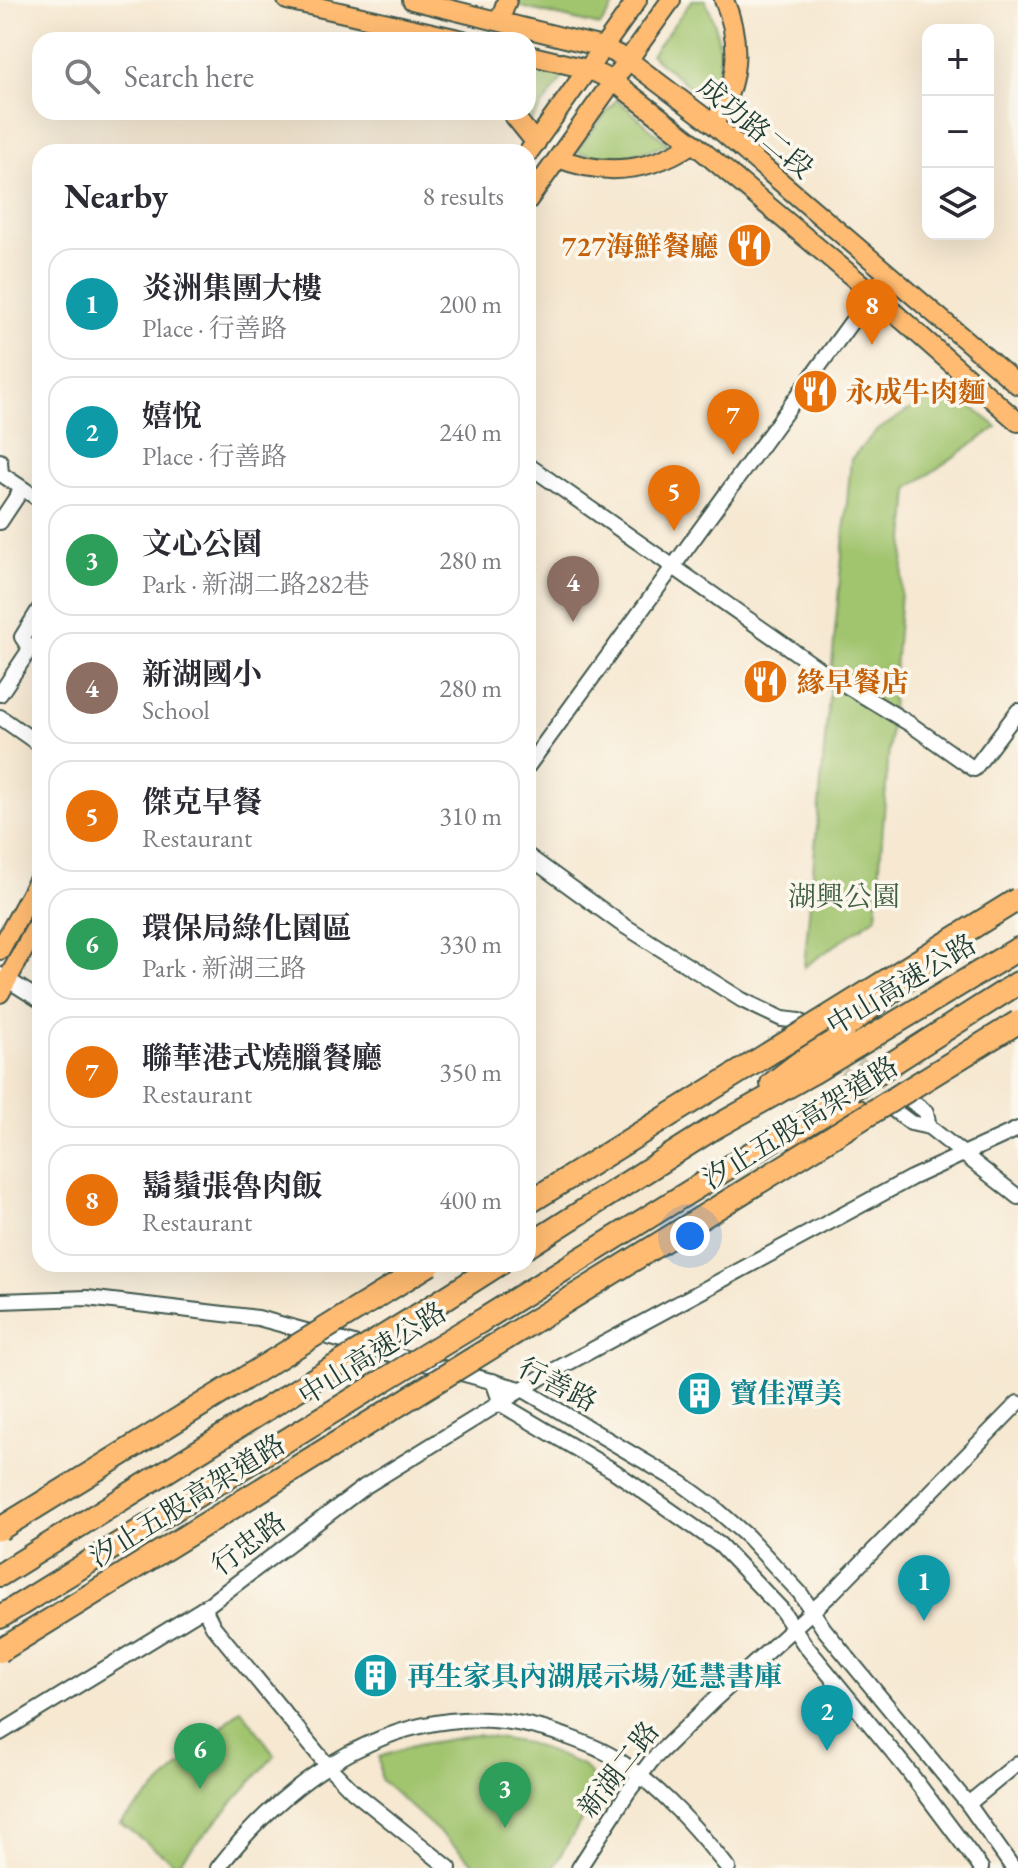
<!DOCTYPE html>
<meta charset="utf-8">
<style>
:root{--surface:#fff;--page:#f7f7f7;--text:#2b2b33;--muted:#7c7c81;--line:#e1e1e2;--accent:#1a73e8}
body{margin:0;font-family:"EB Garamond","Noto Serif TC",serif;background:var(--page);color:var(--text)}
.controls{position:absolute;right:24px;top:24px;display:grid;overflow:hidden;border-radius:16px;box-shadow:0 8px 32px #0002}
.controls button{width:72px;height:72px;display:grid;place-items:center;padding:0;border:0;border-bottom:2px solid var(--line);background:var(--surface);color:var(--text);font:40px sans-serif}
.you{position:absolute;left:690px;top:1236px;width:28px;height:28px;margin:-20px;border:6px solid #fff;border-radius:50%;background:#1a73e8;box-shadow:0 0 0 12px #1a73e833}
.badge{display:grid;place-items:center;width:52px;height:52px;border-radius:50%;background:var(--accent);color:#fff;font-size:26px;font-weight:700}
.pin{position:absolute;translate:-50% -66px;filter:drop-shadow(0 2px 4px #0008)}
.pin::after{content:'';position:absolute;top:42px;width:28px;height:24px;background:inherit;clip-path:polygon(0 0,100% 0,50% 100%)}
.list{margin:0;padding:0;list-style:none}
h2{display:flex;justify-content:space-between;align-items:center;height:104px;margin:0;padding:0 32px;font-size:34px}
h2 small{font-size:26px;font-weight:400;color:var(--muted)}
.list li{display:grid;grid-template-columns:52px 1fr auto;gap:24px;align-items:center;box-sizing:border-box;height:112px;margin:0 16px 16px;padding:0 16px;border:2px solid var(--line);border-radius:24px}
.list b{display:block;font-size:30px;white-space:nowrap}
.list p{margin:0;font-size:26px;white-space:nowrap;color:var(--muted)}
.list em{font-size:26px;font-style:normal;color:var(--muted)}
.icon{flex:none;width:44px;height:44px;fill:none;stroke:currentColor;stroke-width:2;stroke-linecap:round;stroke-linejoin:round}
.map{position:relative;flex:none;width:1018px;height:1868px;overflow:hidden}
.search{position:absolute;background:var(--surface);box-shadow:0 8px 32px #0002;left:32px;top:32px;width:504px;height:88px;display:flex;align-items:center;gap:20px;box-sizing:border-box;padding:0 28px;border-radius:24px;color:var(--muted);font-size:30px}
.panel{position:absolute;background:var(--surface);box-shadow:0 8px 32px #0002;left:32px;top:144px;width:504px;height:1128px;border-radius:24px}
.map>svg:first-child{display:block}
.green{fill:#a1c46e;stroke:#608051;stroke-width:2}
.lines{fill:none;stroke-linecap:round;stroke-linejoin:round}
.minor-tunnel{stroke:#cbc6b2;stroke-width:14;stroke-dasharray:14 7;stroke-linecap:butt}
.minor-casing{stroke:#3f574c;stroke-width:18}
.major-casing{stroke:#3f574c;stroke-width:22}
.highway-casing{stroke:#3f574c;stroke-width:26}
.minor{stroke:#fff;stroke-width:14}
.major{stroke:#ffbb71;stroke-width:18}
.highway{stroke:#ffbb71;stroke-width:22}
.highway-bridge-casing{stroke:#3f574c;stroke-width:26;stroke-linecap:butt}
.highway-bridge{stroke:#ffbb71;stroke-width:22}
.labels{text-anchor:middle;stroke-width:7;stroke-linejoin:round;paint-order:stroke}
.street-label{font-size:28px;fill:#1f3d34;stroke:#fbf7ec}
.food-label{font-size:28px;font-weight:bold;fill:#c56008;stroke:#fbf7ec;text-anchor:start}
.park-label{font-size:28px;fill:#405f42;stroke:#fbf7ec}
.culture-label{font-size:28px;font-weight:bold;fill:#0d838f;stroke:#fbf7ec;text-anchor:start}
</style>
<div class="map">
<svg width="1018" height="1868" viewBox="0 0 1018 1868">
<rect width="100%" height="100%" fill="#fbf7ec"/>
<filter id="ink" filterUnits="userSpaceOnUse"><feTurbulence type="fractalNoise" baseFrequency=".0125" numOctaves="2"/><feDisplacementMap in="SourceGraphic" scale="16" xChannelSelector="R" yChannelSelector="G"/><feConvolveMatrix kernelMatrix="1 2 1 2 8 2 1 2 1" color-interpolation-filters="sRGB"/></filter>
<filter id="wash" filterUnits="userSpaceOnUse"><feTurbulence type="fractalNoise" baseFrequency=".006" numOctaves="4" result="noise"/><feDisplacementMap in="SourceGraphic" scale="32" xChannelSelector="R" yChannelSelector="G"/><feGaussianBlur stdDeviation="1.8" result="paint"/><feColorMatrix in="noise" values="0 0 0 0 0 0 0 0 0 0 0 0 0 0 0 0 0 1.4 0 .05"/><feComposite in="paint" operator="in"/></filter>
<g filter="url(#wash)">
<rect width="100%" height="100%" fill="#f6e8d1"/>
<g class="green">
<polygon points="521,0 618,0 600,26 518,6"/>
<path d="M692,0H705C721,31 726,69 707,101L651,55Z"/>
<polygon points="528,68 564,76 532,120 527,112"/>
<path d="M617,99L668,144C633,157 613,161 576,152Z"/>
<polygon points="946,386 997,427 909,488 876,917 804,967 851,459 875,432"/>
<polygon points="241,1709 275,1755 177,1865 120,1823"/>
<polygon points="476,1735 527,1743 583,1765 600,1788 553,1868 479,1868 381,1780 379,1757 416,1745"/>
</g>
</g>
<g filter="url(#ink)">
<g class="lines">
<g class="minor-tunnel">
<polyline points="841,1050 899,1092"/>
<polyline points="825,1060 883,1102"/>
</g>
<defs>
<g id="minor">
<polyline points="0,461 1,474 40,500"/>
<polyline points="528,465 822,671 910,724 974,769 1018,711"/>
<polyline points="0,522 22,489"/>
<polyline points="0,694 30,649 22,637 40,608"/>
<polyline points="0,717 40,745"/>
<polyline points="528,766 887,273"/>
<polyline points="528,856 620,923 742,1000 782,1019 799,1021 816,1032"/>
<polyline points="0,975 40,1000"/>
<polyline points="899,1092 926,1112 929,1127"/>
<polyline points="883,1102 911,1123 929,1127 1018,1197"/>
<polyline points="0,1301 87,1298 258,1318 524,1390 681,1483 715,1508 748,1537 800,1593 824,1629 968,1804 1013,1868"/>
<polyline points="493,1381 501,1404 614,1471 720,1545 781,1609 805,1645 906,1768 981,1868"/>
<polyline points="204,1608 213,1626 327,1765 353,1791 449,1868"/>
<polyline points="0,1733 204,1608 364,1487 542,1377 911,1178 1018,1129"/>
<polyline points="968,1804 1018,1763"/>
<path d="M218,1868C301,1762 423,1687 560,1734C581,1742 603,1749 621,1762C663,1790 696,1828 728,1868"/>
<polyline points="579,1868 628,1792 652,1760 715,1699 832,1593 1018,1403"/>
</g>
<g id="major">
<polyline points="287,0 463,40"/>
<polyline points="412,0 602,47 627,59 713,124 1018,385"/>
<polyline points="500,20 507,0"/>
<polyline points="528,55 587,69 612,80 693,143 872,293 1018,422"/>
<polyline points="511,112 536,143"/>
<path d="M713,124C739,86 742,42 724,0"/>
<polyline points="528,153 637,0"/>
<path d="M558,158C606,177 650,172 693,143"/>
<polyline points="528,200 671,0"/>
<polyline points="0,950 40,877"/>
<polyline points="0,993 40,920"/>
</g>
<g id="highway">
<polyline points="772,1084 922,968"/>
<polyline points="794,1137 837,1122 858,1111"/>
<polyline points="528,1246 712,1129 812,1073 1018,949"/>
<polyline points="433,1306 499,1264"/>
<polyline points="481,1321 755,1151 1018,983"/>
<polyline points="0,1575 329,1370"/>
<polyline points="0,1617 376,1385"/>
</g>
</defs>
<use href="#minor" class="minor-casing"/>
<use href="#major" class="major-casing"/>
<use href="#highway" class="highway-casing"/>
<use href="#minor" class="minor"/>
<use href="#major" class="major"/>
<use href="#highway" class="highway"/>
<defs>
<g id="highway-bridge">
<polyline points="528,1203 1018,899"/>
<polyline points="329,1370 433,1306"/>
<polyline points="376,1385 481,1321"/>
<polyline points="0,1529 430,1264"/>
<polyline points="0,1651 1018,1022"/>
</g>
</defs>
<use href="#highway-bridge" class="highway-bridge-casing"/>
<use href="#highway-bridge" class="highway-bridge"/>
</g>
</g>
<defs>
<symbol id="restaurant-disc" viewBox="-11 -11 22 22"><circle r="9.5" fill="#e8710a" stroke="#fbf7ec"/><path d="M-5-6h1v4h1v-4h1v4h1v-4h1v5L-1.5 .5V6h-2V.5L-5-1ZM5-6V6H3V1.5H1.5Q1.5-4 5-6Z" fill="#fff"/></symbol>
<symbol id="building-disc" viewBox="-11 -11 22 22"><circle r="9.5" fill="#0f9aa8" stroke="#fbf7ec"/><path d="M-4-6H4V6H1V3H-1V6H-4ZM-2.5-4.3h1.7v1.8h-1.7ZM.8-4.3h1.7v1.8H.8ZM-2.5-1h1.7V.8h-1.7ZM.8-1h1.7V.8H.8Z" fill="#fff"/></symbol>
</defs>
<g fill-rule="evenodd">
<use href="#restaurant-disc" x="724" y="220" width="51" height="51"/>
<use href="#restaurant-disc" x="790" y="366" width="51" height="51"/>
<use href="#restaurant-disc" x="740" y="656" width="51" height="51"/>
<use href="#building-disc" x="674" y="1368" width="51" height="51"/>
<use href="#building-disc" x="350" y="1650" width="51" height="51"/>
</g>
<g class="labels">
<g class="street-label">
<text transform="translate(756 127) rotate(40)" y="10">成功路二段</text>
<text transform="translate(901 984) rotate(-31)" y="10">中山高速公路</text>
<text transform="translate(800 1122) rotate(-32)" y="10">汐止五股高架道路</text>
<text transform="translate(372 1353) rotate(-32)" y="10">中山高速公路</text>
<text transform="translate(558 1384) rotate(27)" y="10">行善路</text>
<text transform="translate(187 1500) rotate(-32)" y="10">汐止五股高架道路</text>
<text transform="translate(248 1543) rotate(-37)" y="10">行忠路</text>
<text transform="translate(618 1769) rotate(-52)" y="10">新湖二路</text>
</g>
<g class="food-label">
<text x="718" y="256" text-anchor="end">727海鮮餐廳</text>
<text x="846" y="402">永成牛肉麵</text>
<text x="797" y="692">緣早餐店</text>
</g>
<g class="park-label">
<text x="844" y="906">湖興公園</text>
</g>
<g class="culture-label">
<text x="730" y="1403">寶佳潭美</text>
<text x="407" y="1686">再生家具內湖展示場/延慧書庫</text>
</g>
</g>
</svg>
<div class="controls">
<button>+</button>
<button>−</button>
<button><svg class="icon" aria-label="layers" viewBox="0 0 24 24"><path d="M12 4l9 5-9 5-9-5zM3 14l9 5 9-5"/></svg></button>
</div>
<div class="you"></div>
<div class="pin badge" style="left:924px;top:1621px;background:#0f9aa8">1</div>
<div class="pin badge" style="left:827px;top:1751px;background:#0f9aa8">2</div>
<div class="pin badge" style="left:505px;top:1828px;background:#2e9e5b">3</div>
<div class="pin badge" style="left:573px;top:622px;background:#8d6e63">4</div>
<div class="pin badge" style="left:674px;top:531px;background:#e8710a">5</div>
<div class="pin badge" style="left:200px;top:1789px;background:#2e9e5b">6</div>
<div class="pin badge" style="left:733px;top:455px;background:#e8710a">7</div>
<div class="pin badge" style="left:872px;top:345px;background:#e8710a">8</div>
<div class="search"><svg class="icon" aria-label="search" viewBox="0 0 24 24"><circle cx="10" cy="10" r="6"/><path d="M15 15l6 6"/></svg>Search here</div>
<section class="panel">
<h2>Nearby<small>8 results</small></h2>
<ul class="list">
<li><span class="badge" style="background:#0f9aa8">1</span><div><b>炎洲集團大樓</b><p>Place · 行善路</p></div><em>200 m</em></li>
<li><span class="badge" style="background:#0f9aa8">2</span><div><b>嬉悅</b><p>Place · 行善路</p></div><em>240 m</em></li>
<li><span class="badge" style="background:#2e9e5b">3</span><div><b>文心公園</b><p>Park · 新湖二路282巷</p></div><em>280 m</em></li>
<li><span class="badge" style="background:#8d6e63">4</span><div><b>新湖國小</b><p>School</p></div><em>280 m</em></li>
<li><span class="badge" style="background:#e8710a">5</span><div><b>傑克早餐</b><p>Restaurant</p></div><em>310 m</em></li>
<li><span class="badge" style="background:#2e9e5b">6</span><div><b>環保局綠化園區</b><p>Park · 新湖三路</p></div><em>330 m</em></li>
<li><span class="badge" style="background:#e8710a">7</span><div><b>聯華港式燒臘餐廳</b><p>Restaurant</p></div><em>350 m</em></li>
<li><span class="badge" style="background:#e8710a">8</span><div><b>鬍鬚張魯肉飯</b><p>Restaurant</p></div><em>400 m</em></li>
</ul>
</section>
</div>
